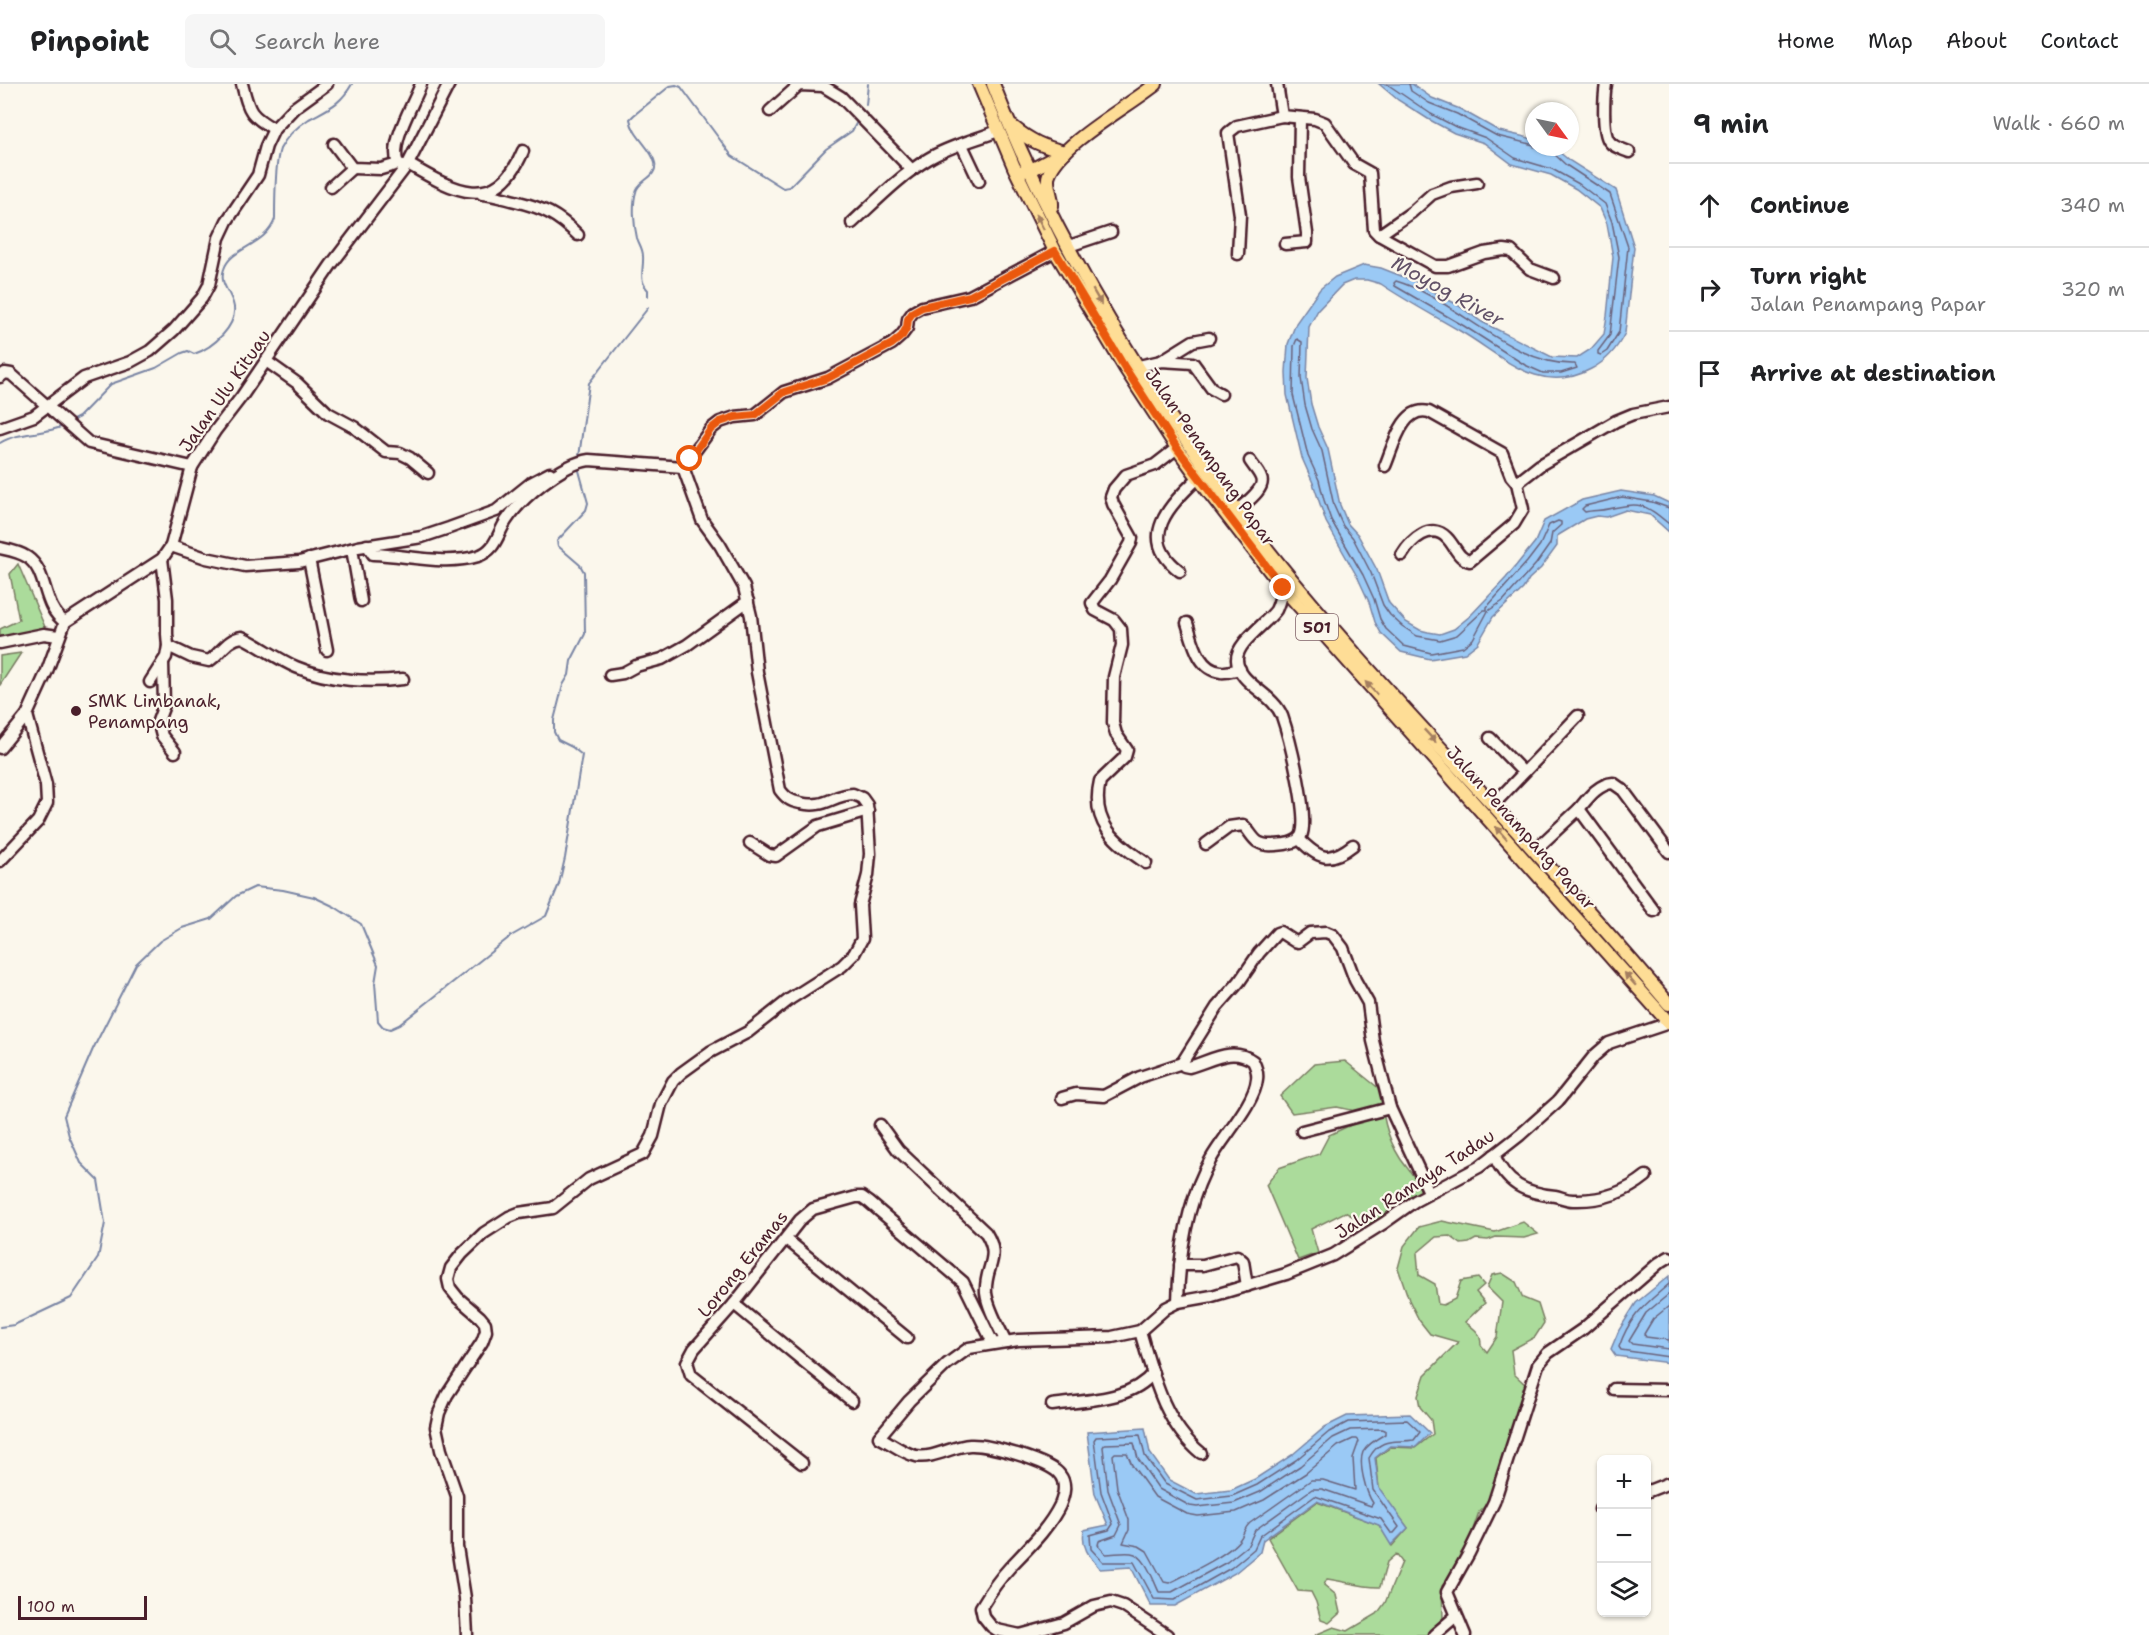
<!DOCTYPE html>
<meta charset="utf-8">
<style>
:root{--surface:#fff;--page:#f6f6f6;--text:#202124;--muted:#757577;--line:#e0e0e0}
body{margin:0;font-family:"Shantell Sans",sans-serif;background:var(--page);color:var(--text)}
.controls{position:absolute;right:18px;bottom:18px;display:grid;overflow:hidden;border-radius:9px;box-shadow:0 2px 4px #0004}
.controls button{width:54px;height:54px;display:grid;place-items:center;padding:0;border:0;border-bottom:2px solid var(--line);background:var(--surface);color:var(--text);font:30px sans-serif}
.compass{position:absolute;left:1525px;top:18px;width:54px;height:54px;border-radius:50%;background:var(--surface);box-shadow:0 2px 4px #0004;rotate:123deg}
.scale{position:absolute;left:18px;bottom:15px;width:129px;box-sizing:border-box;padding-left:6px;border:3px solid #4a1f2b;border-top:0;font-size:16px;line-height:21px;white-space:nowrap;color:#4a1f2b;-webkit-text-stroke:4px #fbf7ec;paint-order:stroke}
.stop{position:absolute;width:18px;height:18px;margin:-14px;border:4px solid #ea580c;border-radius:50%;background:#fff}
.stop.end{background:#ea580c;border-color:#fff;box-shadow:0 2px 6px #0008}
.list{margin:0;padding:0;list-style:none}
h2{display:flex;justify-content:space-between;align-items:center;height:78px;margin:0;padding:0 24px;font-size:26px}
h2 small{font-size:20px;font-weight:400;color:var(--muted)}
.list li{display:grid;grid-template-columns:39px 1fr auto;gap:18px;align-items:center;box-sizing:border-box;height:84px;padding:0 24px;border-top:2px solid var(--line)}
.list b{display:block;font-size:22px;white-space:nowrap}
.list p{margin:0;font-size:20px;white-space:nowrap;color:var(--muted)}
.list em{font-size:20px;font-style:normal;color:var(--muted)}
.icon{flex:none;width:33px;height:33px;fill:none;stroke:currentColor;stroke-width:2;stroke-linecap:round;stroke-linejoin:round}
.map{position:relative;flex:none;width:1669px;height:1551px;overflow:hidden}
header{display:flex;align-items:center;gap:36px;box-sizing:border-box;height:84px;padding:0 30px;background:var(--surface);border-bottom:2px solid var(--line)}
header strong{font-size:28px}
nav{display:flex;gap:33px;margin-inline-start:auto;font-size:21px}
.search{width:420px;height:54px;background:var(--page);display:flex;align-items:center;gap:15px;box-sizing:border-box;padding:0 21px;border-radius:9px;color:var(--muted);font-size:22px}
main{display:flex}
aside{flex:1;background:var(--surface)}
.map>svg:first-child{display:block}
.green{fill:#abdb9b;stroke:#7a7d63;stroke-width:1.5}
.water{fill:#9ac9f5;stroke:#7a85a4;stroke-width:1.5}
.lines{fill:none;stroke-linecap:round;stroke-linejoin:round}
.shore{stroke:#6a637c;stroke-width:1.5}
.stream{stroke:#7a85a4;stroke-width:2}
.minor-casing{stroke:#4a1f2b;stroke-width:15}
.major-casing{stroke:#4a1f2b;stroke-width:16}
.minor{stroke:#fbf7ec;stroke-width:10}
.major{stroke:#fedd96;stroke-width:12}
.oneway{fill:#a47e60}
.route{stroke:#ea580c;stroke-width:8}
.poi-dot{fill:#4a1f2b;stroke:#fbf7ec;stroke-width:2}
.labels{text-anchor:middle;stroke-width:4.5;stroke-linejoin:round;paint-order:stroke}
.shield{fill:#fbf7ec;stroke:#7f6065;stroke-width:1.5}
.shield-label{font-size:16px;font-weight:bold;fill:#4a1f2b}
.street-label{font-size:18px;fill:#4a1f2b;stroke:#fbf7ec}
.poi-label{font-size:18px;fill:#4a1f2b;stroke:#fbf7ec;text-anchor:start}
.water-label{font-size:20px;font-style:italic;fill:#625268;stroke:#fbf7ec}
</style>
<header>
<strong>Pinpoint</strong>
<div class="search"><svg class="icon" aria-label="search" viewBox="0 0 24 24"><circle cx="10" cy="10" r="6"/><path d="M15 15l6 6"/></svg>Search here</div>
<nav><a>Home</a><a>Map</a><a>About</a><a>Contact</a></nav>
</header>
<main>
<div class="map">
<svg width="1669" height="1551" viewBox="0 0 1669 1551">
<rect width="100%" height="100%" fill="#fbf7ec"/>
<filter id="ink" filterUnits="userSpaceOnUse"><feTurbulence type="fractalNoise" baseFrequency=".0167" numOctaves="2"/><feDisplacementMap in="SourceGraphic" scale="12" xChannelSelector="R" yChannelSelector="G"/><feConvolveMatrix kernelMatrix="1 2 1 2 8 2 1 2 1" color-interpolation-filters="sRGB"/></filter>
<g filter="url(#ink)">
<g class="green">
<polygon points="18,480 45,543 0,556 0,545 19,536 10,490"/>
<polygon points="21,569 0,601 0,572"/>
<path d="M1345,977L1381,1006C1382,1030 1386,1052 1400,1074C1408,1086 1418,1095 1422,1110L1368,1141L1345,1128L1311,1145L1318,1169L1298,1176L1266,1101L1279,1084L1319,1070L1329,1051L1364,1035L1360,1028L1337,1023L1292,1029L1280,1012L1314,980Z"/>
<path d="M1442,1137L1495,1148L1523,1138L1538,1150L1524,1154L1496,1153L1488,1156L1476,1155L1469,1159L1461,1160L1450,1152L1436,1153L1417,1169L1419,1191L1435,1200L1438,1220L1443,1221L1455,1215L1461,1197L1478,1194L1484,1201L1476,1208L1485,1219L1465,1238C1475,1245 1481,1249 1481,1261L1487,1268L1497,1253L1502,1218L1487,1203L1492,1191L1502,1189L1516,1198L1523,1214L1538,1220L1544,1239L1535,1253L1511,1266L1514,1290L1527,1302L1490,1417L1479,1428L1462,1477L1442,1502L1443,1534L1441,1542L1427,1551H1315L1334,1543L1348,1547L1377,1530L1385,1519L1402,1478L1396,1470L1387,1478L1380,1503C1365,1504 1343,1497 1327,1495L1324,1501L1336,1511L1340,1529L1329,1539L1321,1536L1316,1518L1311,1508L1298,1507L1268,1454L1317,1418L1379,1441L1392,1462L1408,1444L1379,1405L1376,1374L1391,1363L1415,1364L1433,1350L1431,1336L1420,1323L1418,1312L1425,1291L1458,1258L1430,1250L1419,1236L1409,1216L1398,1184L1404,1162L1419,1143Z"/>
</g>
<g class="water">
<path d="M1379,0H1412L1432,14L1460,25L1499,47L1534,55V63H1553L1570,77L1616,106L1634,163L1625,249C1617,265 1607,277 1591,285C1539,313 1503,272 1460,247C1433,231 1406,217 1381,200L1367,196H1354L1342,201L1318,226L1309,243L1307,294L1311,320L1318,343L1328,365L1340,421L1348,440L1358,451L1377,486L1389,519L1406,538L1420,546L1428,548L1440,550L1454,545L1470,532L1506,494L1535,458L1544,437L1582,416L1621,407L1654,412L1669,419V448L1650,431L1626,426L1606,433L1597,432L1585,435L1557,452V462L1541,484L1529,495L1523,505L1493,533L1478,559L1465,569L1430,575L1401,568L1381,549L1375,538L1369,518L1358,494L1326,438L1313,399L1302,374L1287,311L1286,288L1288,260L1296,239L1320,205L1335,193L1364,181L1381,184L1414,197L1456,220L1482,238L1552,273L1577,274L1591,265L1604,250L1607,232L1613,173L1607,140L1600,124L1576,105L1551,91L1512,80L1484,59L1454,49L1428,35L1398,16Z"/>
<polygon points="1669,1192 1669,1279 1616,1272 1611,1265 1619,1246 1636,1219"/>
<path d="M1410,1330L1430,1349L1416,1363L1390,1362L1375,1374L1379,1404L1408,1444L1391,1461L1379,1441L1317,1417L1263,1456L1260,1468L1235,1489L1175,1522H1151L1131,1483L1100,1485C1089,1472 1081,1463 1084,1446L1108,1441L1095,1410L1087,1348L1145,1344L1150,1369L1169,1396L1196,1410L1231,1406L1255,1395L1292,1371L1325,1343L1347,1332Z"/>
</g>
<g class="lines">
<g class="shore">
<polyline points="1387,0 1431,30 1456,43 1486,54 1515,74 1552,85 1579,100 1605,120 1612,138 1619,173 1610,251 1598,267 1598,270 1601,271 1607,267 1619,248 1628,163 1610,110 1566,81 1553,69 1552,63"/>
<polyline points="1409,0 1411,7 1429,19 1457,30 1497,52 1534,61"/>
<path d="M1396,197C1455,214 1511,282 1575,280L1577,284L1561,289H1543L1525,281L1464,242L1395,202L1394,199Z"/>
<polygon points="1297,255 1302,258 1301,294 1305,321 1312,345 1322,367 1334,422 1343,442 1353,454 1371,489 1383,521 1390,531 1402,542 1417,552 1440,556 1457,551 1484,526 1487,526 1487,523 1527,478 1540,461 1549,441 1558,437 1561,438 1561,441 1552,449 1550,460 1536,480 1503,517 1488,527 1473,555 1463,563 1431,569 1404,562 1386,545 1380,535 1374,515 1363,491 1331,436 1324,416 1319,396 1308,372 1293,311 1294,262"/>
<path d="M1669,424L1652,418L1622,413L1585,422L1582,425L1585,428C1593,426 1600,427 1608,425C1641,418 1644,419 1669,440"/>
<path d="M1669,1200C1645,1221 1630,1231 1619,1263L1621,1266L1669,1273"/>
<polyline points="1669,1210 1646,1229 1629,1257 1632,1260 1669,1265"/>
<polyline points="1669,1222 1653,1235 1644,1250 1646,1253 1669,1256"/>
<path d="M1407,1336L1420,1348L1414,1356C1396,1359 1381,1352 1369,1374L1373,1406L1399,1443L1394,1449H1391L1381,1435L1315,1412L1260,1452L1254,1465L1231,1484L1174,1516L1154,1515L1134,1478H1103L1091,1465L1090,1451L1109,1446L1113,1440L1101,1408L1094,1356L1096,1353L1140,1351L1145,1372L1165,1400L1197,1416L1232,1412L1257,1401L1296,1376L1329,1348L1348,1338Z"/>
<path d="M1382,1345L1385,1346V1350C1378,1354 1367,1361 1363,1368C1358,1380 1366,1409 1373,1419L1371,1422L1322,1405H1312L1255,1446L1248,1461L1227,1478L1172,1508H1159C1153,1496 1146,1471 1131,1469C1123,1468 1114,1470 1106,1470L1098,1461L1099,1457L1116,1451L1121,1441L1108,1406L1103,1363L1105,1360L1134,1359L1138,1375L1159,1405L1190,1422L1197,1423L1234,1419L1260,1408L1300,1382L1333,1354L1350,1346Z"/>
<path d="M1353,1355H1357L1359,1357L1353,1374L1355,1406L1323,1396H1311L1250,1439C1244,1444 1244,1450 1240,1455C1229,1471 1187,1490 1169,1499L1164,1498L1147,1467L1139,1462L1123,1459L1129,1446V1436L1117,1404L1113,1371L1115,1369H1127L1132,1381L1155,1413L1187,1430L1198,1432L1236,1428L1264,1416L1306,1389L1338,1362Z"/>
</g>
<g class="stream">
<polyline points="866,21 868,0"/>
<path d="M648,212V206C638,196 644,185 643,172C643,165 639,160 637,154C634,141 632,121 636,108C638,96 658,94 655,79C652,64 633,53 630,35L634,31L670,2L676,1L681,3L732,72L783,104L789,103L826,65L852,47L858,36"/>
<path d="M71,337L79,333L111,300L156,284L182,269L188,267L194,270C212,264 240,241 233,219C229,206 219,199 224,185C231,163 266,162 275,135C275,119 275,79 280,65C286,53 298,42 309,35C329,24 340,21 352,0"/>
<path d="M0,359C19,347 44,351 63,342"/>
<polyline points="579,373 589,299 648,224"/>
<polyline points="0,1243 14,1241 71,1214 98,1174 105,1139 98,1096 81,1079 69,1052 64,1032 93,965 136,880 160,857 182,844 211,835 236,812 255,803 283,806 314,813 335,823 361,840 378,881 375,899 378,937 383,943 390,945 399,941 511,852 546,832 559,800 565,774 582,671 572,663 558,656 554,648 554,636 563,601 569,591 571,577 585,550 584,488 580,481 558,462 557,457 586,426 588,419 578,383"/>
</g>
<defs>
<g id="minor">
<path d="M242,0C249,27 249,31 274,45"/>
<polyline points="1277,0 1282,32 1315,35 1325,39 1354,80 1370,89 1374,146 1379,151 1435,182 1448,182 1484,169 1504,166 1511,167 1530,185 1554,194"/>
<path d="M1606,0C1604,12 1602,47 1609,57C1613,63 1622,65 1629,68"/>
<polyline points="770,27 799,1 823,2 841,13 912,86"/>
<polyline points="334,60 352,84 381,85 398,80 403,81"/>
<polyline points="962,61 979,97"/>
<path d="M398,80C389,58 413,22 421,0"/>
<path d="M408,80C454,107 496,131 523,67"/>
<polyline points="331,103 352,84"/>
<path d="M482,110C494,111 503,114 515,117C543,124 557,130 578,151"/>
<path d="M852,139C876,117 900,92 928,75C949,62 975,56 998,47"/>
<polyline points="1379,151 1412,128 1432,110 1451,103 1477,99"/>
<polyline points="1285,160 1307,158 1307,149 1299,93 1300,34"/>
<polyline points="1069,162 1111,148"/>
<polyline points="1238,170 1240,131 1228,49 1237,42 1282,32"/>
<polyline points="266,277 297,299 328,329 354,343 386,368 400,369 410,374 428,389"/>
<polyline points="1161,277 1193,257 1209,254"/>
<polyline points="1139,282 1161,277 1193,279 1212,305 1221,310"/>
<polyline points="0,293 5,289 11,290 89,359 192,383"/>
<polyline points="0,344 34,332 84,294 130,278 150,267 174,246 202,214 209,201 219,154 227,137 258,91 266,62 274,45 294,24 327,0"/>
<path d="M1385,382C1393,364 1402,321 1429,328L1502,369L1511,392L1517,399L1523,425L1514,440L1470,477C1458,475 1455,462 1447,454C1431,437 1411,456 1402,471"/>
<polyline points="1517,399 1540,381 1616,337 1633,330 1669,323"/>
<path d="M1238,426C1245,419 1266,405 1261,394C1259,388 1253,382 1250,377"/>
<path d="M367,461L373,470C407,471 445,482 478,472C496,466 497,451 506,437C521,414 562,380 589,376L683,383L711,345L720,338L735,333L755,331L784,308L828,294L892,260L901,252L907,244L908,235L913,228L922,223L970,212L1055,167"/>
<polyline points="171,462 206,474 245,482 299,478 358,463 422,453 449,444 496,427 531,399 550,389"/>
<path d="M0,464C9,466 20,468 27,473C49,488 41,522 65,538"/>
<polyline points="352,465 361,517"/>
<polyline points="309,475 327,566"/>
<path d="M1180,487C1136,454 1170,421 1198,394"/>
<path d="M1187,539C1193,557 1198,586 1221,588C1226,589 1234,586 1240,585"/>
<polyline points="0,559 44,550 58,552"/>
<path d="M168,562L191,573L209,577C221,569 227,555 242,553C261,562 277,575 296,583C329,597 369,599 403,595"/>
<polyline points="163,578 164,621 158,637 162,652 175,668"/>
<polyline points="610,591 623,589 636,582 662,575 687,561 748,517"/>
<polyline points="150,598 166,573 168,562 167,550 167,515 162,475"/>
<polyline points="1490,654 1523,688"/>
<polyline points="0,664 27,631"/>
<polyline points="1493,721 1578,632"/>
<path d="M1579,725C1588,714 1598,700 1613,699L1623,706L1669,768"/>
<path d="M1299,755C1319,775 1329,780 1353,761"/>
<polyline points="750,759 769,771 776,772 818,742 868,727"/>
<path d="M1206,760L1229,743L1243,741C1249,746 1252,754 1258,758C1266,763 1277,761 1285,760C1291,759 1297,758 1301,752C1310,734 1289,652 1282,632C1273,609 1238,600 1237,576C1236,559 1266,540 1276,526C1279,520 1281,511 1283,504"/>
<polyline points="1534,767 1579,725 1654,827"/>
<polyline points="0,777 38,737 47,719 46,701 27,631 47,587 65,538 162,475 171,462 192,383 215,347 242,312 331,181 408,80 449,0"/>
<path d="M1146,779C1115,758 1090,739 1100,697L1125,673L1127,666L1116,650L1113,639L1114,593L1122,561L1121,545L1114,536L1095,526L1092,519L1110,496L1131,459L1132,454L1113,420L1111,413L1114,405L1126,391L1155,381L1177,364"/>
<polyline points="1062,1014 1076,1010 1104,1012 1140,993 1182,979"/>
<path d="M880,1041L898,1066L986,1149C1002,1175 984,1183 986,1209C988,1225 999,1243 1006,1258"/>
<polyline points="1302,1047 1390,1024"/>
<path d="M1494,1071C1506,1100 1525,1109 1555,1112C1561,1113 1566,1116 1573,1116C1600,1117 1625,1109 1646,1092"/>
<polyline points="786,1155 907,1254"/>
<polyline points="1180,1181 1203,1181 1237,1172 1243,1177 1247,1202"/>
<path d="M1178,1218C1179,1171 1187,1117 1211,1075C1223,1053 1255,1019 1257,995C1258,989 1256,983 1253,977C1232,962 1211,977 1189,983L1184,982L1182,979L1217,923L1239,898L1259,869L1277,849L1280,848L1294,857L1298,858L1310,849L1326,848L1333,851L1343,864L1355,896L1368,919L1373,957L1390,1024L1429,1108"/>
<polyline points="734,1220 852,1317"/>
<path d="M1140,1247C1153,1291 1164,1339 1201,1369"/>
<polyline points="1614,1305 1669,1306"/>
<path d="M1052,1321C1084,1316 1131,1317 1153,1289"/>
<polyline points="802,1379 691,1291 687,1278 694,1265 734,1220 800,1136 813,1125 856,1113 862,1113 869,1118 963,1198 993,1259"/>
<polyline points="1646,1408 1669,1399"/>
<polyline points="1600,1425 1602,1424"/>
<path d="M467,1551L465,1514L457,1463V1412L441,1366L436,1343L439,1329L447,1311L482,1258L486,1247L485,1239L480,1233L458,1214L450,1204L448,1195L451,1184L462,1170L484,1149L509,1133L519,1129L553,1124L589,1095L643,1070L653,1052L661,1020L673,997L681,989L710,968L748,948L790,915L842,882L854,870L862,855L860,821L868,791L870,770L867,721L862,714L853,710C831,711 826,725 800,719C790,717 786,714 780,706L757,588L751,532L744,503L720,461L702,436L683,383"/>
<path d="M1167,1551L1123,1522L1111,1518L1094,1522L1064,1539L1020,1551L997,1546L991,1542L983,1532L981,1523C990,1508 999,1495 1011,1482C1028,1464 1049,1444 1060,1421C1064,1411 1067,1400 1060,1391C1051,1377 987,1360 970,1361C952,1362 934,1375 916,1372C903,1369 891,1359 879,1353L909,1317L947,1280L969,1264L1018,1256L1112,1253L1140,1247L1166,1224L1178,1218L1212,1212L1286,1190L1333,1171L1384,1139L1415,1117L1479,1083L1520,1051L1558,1017L1594,972L1609,959L1669,939"/>
<polyline points="1434,1551 1456,1532"/>
<polyline points="1465,1551 1447,1508 1469,1469 1494,1418 1538,1281 1548,1269 1583,1245 1659,1179 1669,1173"/>
</g>
<g id="major">
<polyline points="979,0 1014,83 1055,167 1125,284 1177,364 1208,407 1283,504 1669,939"/>
<path d="M993,0C1058,167 1160,331 1271,470C1341,558 1418,639 1493,721C1553,787 1612,853 1669,920"/>
<path d="M1013,43C1030,57 1044,63 1065,68"/>
<polyline points="1023,87 1031,86 1059,71"/>
<path d="M1052,122C1053,112 1045,100 1049,90C1062,58 1128,23 1156,0"/>
</g>
</defs>
<use href="#minor" class="minor-casing"/>
<use href="#major" class="major-casing"/>
<use href="#minor" class="minor"/>
<use href="#major" class="major"/>
</g>
<defs><path id="oneway-solid" d="M-6-.8H1V-3.2L6.5 0L1 3.2V.8H-6Z" transform="scale(1.5)"/></defs>
<g class="oneway">
<use href="#oneway-solid" transform="translate(1040 138) rotate(-116)"/>
<use href="#oneway-solid" transform="translate(1097 213) rotate(60)"/>
<use href="#oneway-solid" transform="translate(1371 604) rotate(-132)"/>
<use href="#oneway-solid" transform="translate(1430 652) rotate(47)"/>
<use href="#oneway-solid" transform="translate(1501 749) rotate(-131)"/>
<use href="#oneway-solid" transform="translate(1630 895) rotate(-131)"/>
</g>
</g>
<g class="lines" filter="url(#ink)">
<polyline class="route" points="690,375 711,345 720,338 735,333 755,331 784,308 828,294 892,260 902,252 907,243 908,235 913,228 922,223 970,212 1055,167 1125,284 1177,364 1283,504"/>
</g>
<circle class="poi-dot" cx="76" cy="627" r="6"/>
<g class="labels">
<rect class="shield" x="1296" y="530" width="42" height="26" rx="4.5"/>
<g class="shield-label">
<text x="1317" y="549">501</text>
</g>
<g class="street-label">
<text transform="translate(225 307) rotate(-55)" y="6">Jalan Ulu Kituau</text>
<text transform="translate(1210 373) rotate(55)" y="6">Jalan Penampang Papar</text>
<text transform="translate(1521 744) rotate(48)" y="6">Jalan Penampang Papar</text>
<text transform="translate(1415 1100) rotate(-33)" y="6">Jalan Ramaya Tadau</text>
<text transform="translate(743 1180) rotate(-51)" y="6">Lorong Eramas</text>
</g>
<g class="poi-label">
<text x="88" y="623">SMK Limbanak,<tspan x="88" dy="21">Penampang</tspan></text>
</g>
<g class="water-label">
<text transform="translate(1448 207) rotate(29)" y="7">Moyog River</text>
</g>
</g>
</svg>
<div class="controls">
<button>+</button>
<button>−</button>
<button><svg class="icon" aria-label="layers" viewBox="0 0 24 24"><path d="M12 4l9 5-9 5-9-5zM3 14l9 5 9-5"/></svg></button>
</div>
<svg class="compass" viewBox="-18 -18 36 36"><path d="M0-13l5 13h-10z" fill="#e53935"/><path d="M0 13l5-13h-10z" fill="#757577"/></svg>
<div class="scale">100 m</div>
<div class="stop" style="left:690px;top:375px"></div>
<div class="stop end" style="left:1283px;top:504px"></div>
</div>
<aside>
<h2>9 min<small>Walk · 660 m</small></h2>
<ul class="list">
<li><svg class="icon" aria-label="ahead" viewBox="0 0 24 24"><path d="M12 20V5M6 11l6-6 6 6"/></svg><div><b>Continue</b></div><em>340 m</em></li>
<li><svg class="icon" aria-label="right" viewBox="0 0 24 24"><path d="M7 20v-9h11M14 6l5 5-5 5"/></svg><div><b>Turn right</b><p>Jalan Penampang Papar</p></div><em>320 m</em></li>
<li><svg class="icon" aria-label="arrive" viewBox="0 0 24 24"><path d="M6 21V4h12l-3 4 3 4H6"/></svg><div><b>Arrive at destination</b></div></li>
</ul>
</aside>
</main>
